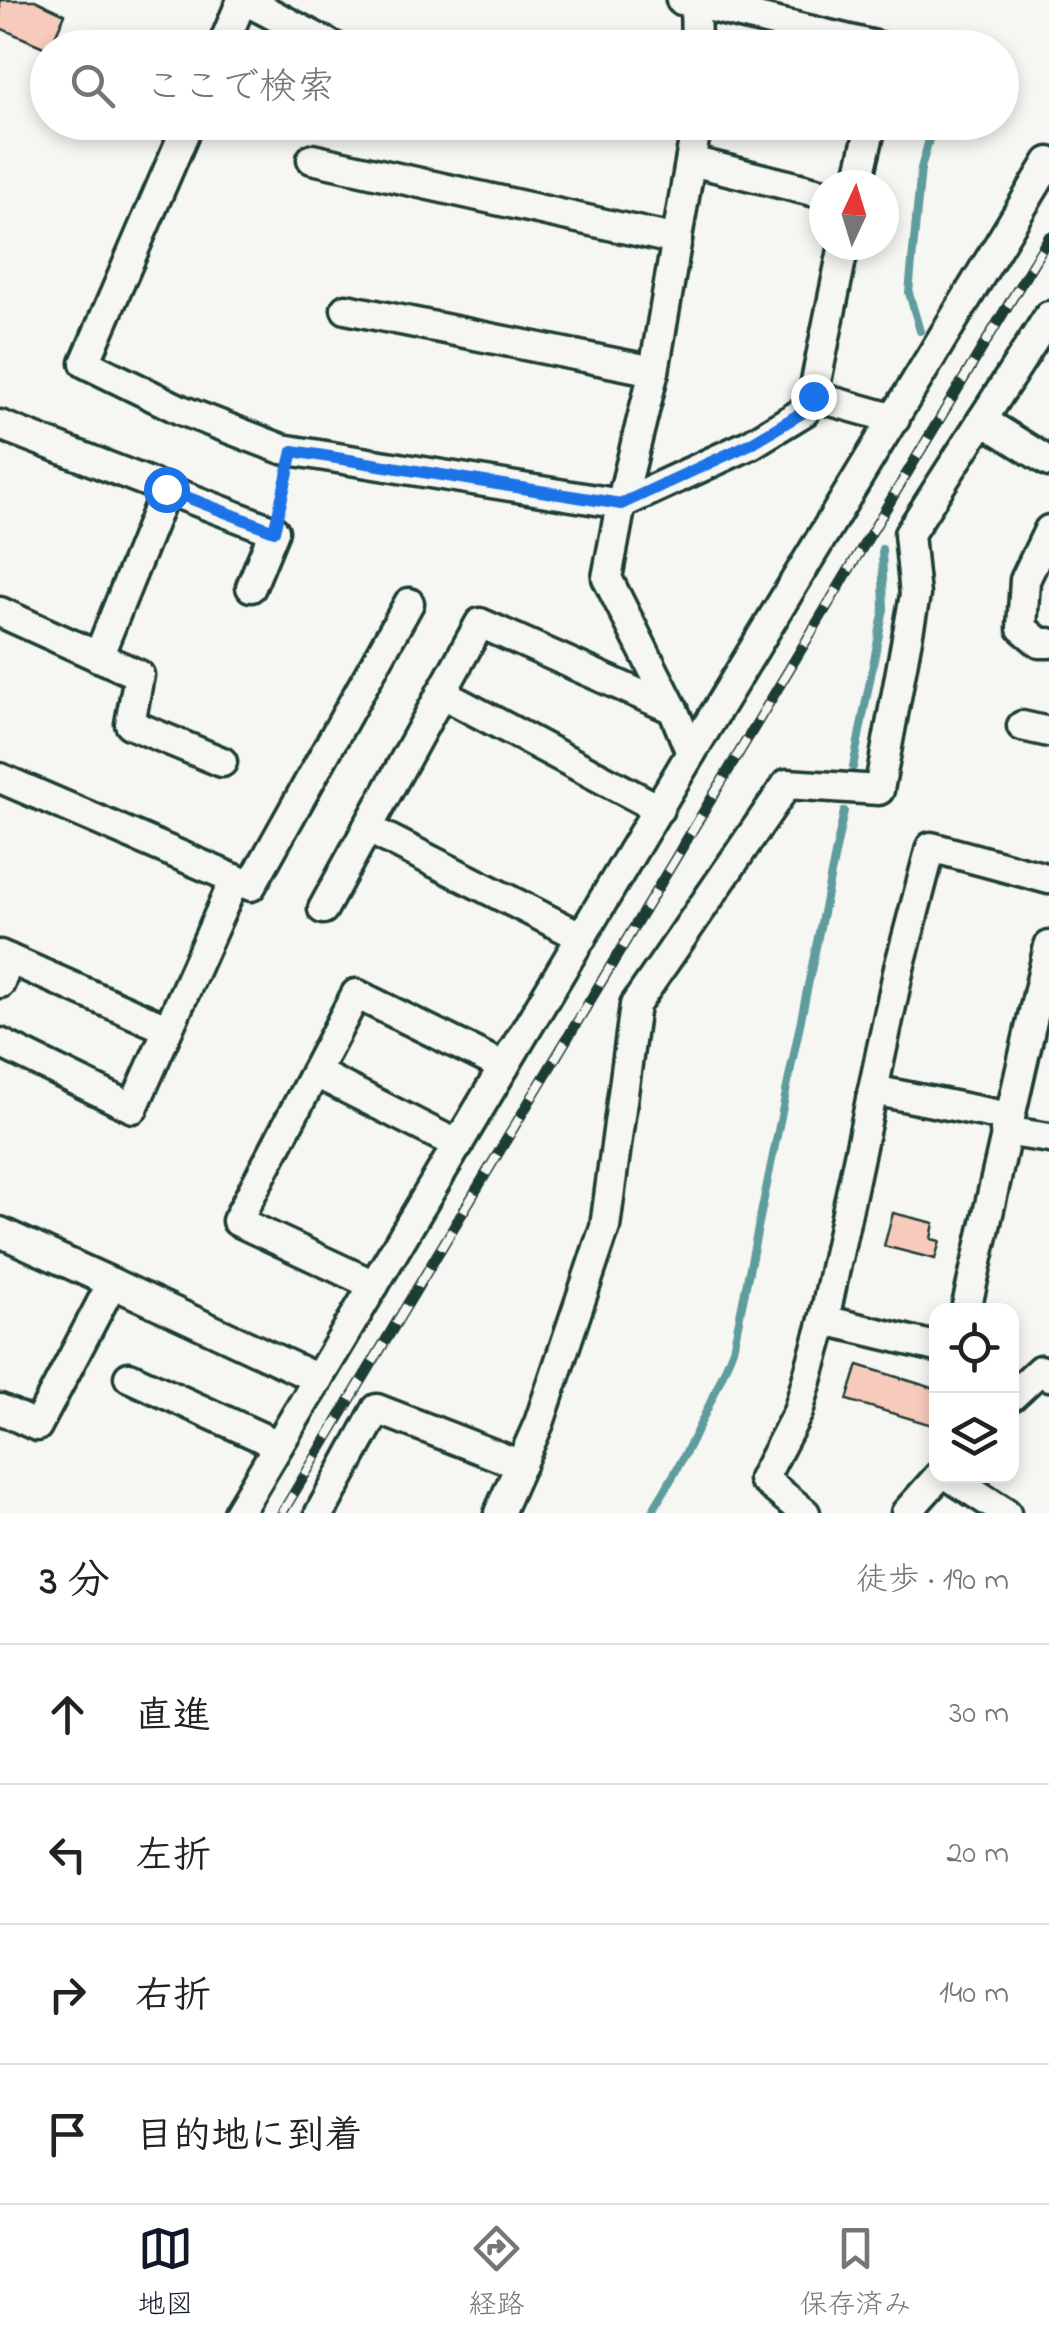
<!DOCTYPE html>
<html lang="ja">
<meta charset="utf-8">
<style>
:root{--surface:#fff;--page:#f2f2f2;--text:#222;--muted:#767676;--line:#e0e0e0;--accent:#111827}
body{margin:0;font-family:"Indie Flower","Klee One",sans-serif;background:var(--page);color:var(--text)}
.controls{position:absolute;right:30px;bottom:30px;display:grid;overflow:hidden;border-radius:20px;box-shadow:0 5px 15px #0003}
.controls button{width:90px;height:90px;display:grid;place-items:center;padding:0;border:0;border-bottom:2px solid var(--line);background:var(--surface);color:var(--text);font:50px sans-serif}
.compass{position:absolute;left:809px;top:170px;width:90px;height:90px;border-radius:50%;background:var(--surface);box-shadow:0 5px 15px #0003;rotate:4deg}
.stop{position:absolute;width:30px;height:30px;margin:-22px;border:8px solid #1a73e8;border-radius:50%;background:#fff}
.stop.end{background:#1a73e8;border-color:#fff;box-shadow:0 2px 10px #0008}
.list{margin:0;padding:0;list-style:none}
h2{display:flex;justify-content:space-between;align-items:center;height:130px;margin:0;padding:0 40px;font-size:42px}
h2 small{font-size:32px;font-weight:400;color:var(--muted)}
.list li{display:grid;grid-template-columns:65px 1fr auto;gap:30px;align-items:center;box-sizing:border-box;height:140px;padding:0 40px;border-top:2px solid var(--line)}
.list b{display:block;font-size:38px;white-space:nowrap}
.list em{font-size:32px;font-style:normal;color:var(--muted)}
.icon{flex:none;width:55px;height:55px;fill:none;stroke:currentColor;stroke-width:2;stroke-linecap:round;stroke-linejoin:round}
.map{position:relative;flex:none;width:1049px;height:1513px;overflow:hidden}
.search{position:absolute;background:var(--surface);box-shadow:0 5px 15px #0003;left:30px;right:30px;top:30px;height:110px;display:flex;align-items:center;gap:25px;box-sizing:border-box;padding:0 35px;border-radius:55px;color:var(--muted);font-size:38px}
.sheet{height:690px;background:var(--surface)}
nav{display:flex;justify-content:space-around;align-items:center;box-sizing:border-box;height:140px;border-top:2px solid var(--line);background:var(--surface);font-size:28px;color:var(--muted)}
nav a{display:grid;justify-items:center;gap:5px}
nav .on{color:var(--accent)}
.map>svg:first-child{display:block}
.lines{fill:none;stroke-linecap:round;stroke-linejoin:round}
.stream{stroke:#5f9c9d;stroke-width:8}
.building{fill:#f8cabc;stroke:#1f3d34;stroke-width:2.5}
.minor-casing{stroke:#1f3d34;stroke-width:35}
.path{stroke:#1f3d34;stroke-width:5;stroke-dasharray:10 8;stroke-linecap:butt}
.minor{stroke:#f6f6f2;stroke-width:28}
.rail-casing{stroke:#1f3d34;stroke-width:11}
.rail{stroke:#f6f6f2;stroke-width:8;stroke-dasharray:22;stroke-linecap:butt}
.route{stroke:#1a73e8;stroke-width:12}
</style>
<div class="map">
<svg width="1049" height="1513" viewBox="0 0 1049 1513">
<rect width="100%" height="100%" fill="#f6f6f2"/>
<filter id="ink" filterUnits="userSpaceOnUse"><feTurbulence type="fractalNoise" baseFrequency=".01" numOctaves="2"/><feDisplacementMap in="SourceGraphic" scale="20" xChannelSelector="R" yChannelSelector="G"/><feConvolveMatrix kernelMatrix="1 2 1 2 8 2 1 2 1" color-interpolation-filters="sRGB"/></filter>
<g filter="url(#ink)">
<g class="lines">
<g class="stream">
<polyline points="920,331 909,293 921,168 934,122"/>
<polyline points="853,767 884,609 882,549"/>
<path d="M651,1513C683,1462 711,1405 733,1349L844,811"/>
</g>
</g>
<g class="building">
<polygon points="0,0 35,0 65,14 50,48 48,49 0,28"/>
<polygon points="893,1213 934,1223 931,1239 940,1241 935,1259 884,1246"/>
<polygon points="858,1365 936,1389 936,1411 932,1425 847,1400"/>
</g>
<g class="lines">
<defs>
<g id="minor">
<polyline points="245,0 336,48"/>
<polyline points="681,0 884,48"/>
<polyline points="695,0 696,48"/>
<polyline points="222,48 242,0"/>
<polyline points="189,122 85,363 181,410 282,449 621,504 751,444 805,411 813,396"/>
<polyline points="312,159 677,240"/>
<polyline points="691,161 824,194"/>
<polyline points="857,185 872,122"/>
<polyline points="844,245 813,396 895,419"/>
<polyline points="346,309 654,371"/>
<polyline points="982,420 1049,462"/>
<polyline points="0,425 274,531 251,587"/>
<polyline points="1049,530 1025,580 1022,628 1040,643 1049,643"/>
<polyline points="0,612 139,675 130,724 222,762"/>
<polyline points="98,657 166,489"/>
<polyline points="441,693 659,809"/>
<polyline points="1022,726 1049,732"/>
<polyline points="691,753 673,709 607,578 621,504 654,371 697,122"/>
<polyline points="0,778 251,886 409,603"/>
<polyline points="367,828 582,937"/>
<polyline points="323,909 480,623 673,709"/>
<polyline points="0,955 9,959 0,983"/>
<polyline points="9,959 168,1029"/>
<polyline points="0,1043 133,1108 235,879"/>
<polyline points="316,1073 458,1145"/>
<polyline points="873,1090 1009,1117"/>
<polyline points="1005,1131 1049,1138"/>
<polyline points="0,1232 112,1283 37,1426 0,1409"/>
<polyline points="112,1283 318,1379"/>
<polyline points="374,1285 237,1221 356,994 504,1067"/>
<polyline points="966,1310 1049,946"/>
<polyline points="936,1347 824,1320 899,968 931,847 1049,879"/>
<polyline points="129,1377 278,1445"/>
<polyline points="1012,1396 1040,1370 1049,1376"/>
<polyline points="949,1476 1006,1513"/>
<polyline points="238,1513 691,753 1049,162"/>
<polyline points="320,1513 377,1409 521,1465"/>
<polyline points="499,1513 539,1423 605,1227 635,1005 787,784 879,790 915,595 909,534 1049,316"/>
<polyline points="805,1513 763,1479 798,1412 824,1320"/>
<polyline points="906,1513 939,1476"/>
</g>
</defs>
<use href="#minor" class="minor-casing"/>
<polyline class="path" points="280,506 288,473"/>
<use href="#minor" class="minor"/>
<defs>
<polyline id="rail" points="282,1513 1049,237"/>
</defs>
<use href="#rail" class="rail-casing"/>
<use href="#rail" class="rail"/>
</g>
</g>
<g class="lines" filter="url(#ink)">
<polyline class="route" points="166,489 274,531 293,451 621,504 750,444 805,411 813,396"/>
</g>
</svg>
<div class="controls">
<button><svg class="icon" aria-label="locate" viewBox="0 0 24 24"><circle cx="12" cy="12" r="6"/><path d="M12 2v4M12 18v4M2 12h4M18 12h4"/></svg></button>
<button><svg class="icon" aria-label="layers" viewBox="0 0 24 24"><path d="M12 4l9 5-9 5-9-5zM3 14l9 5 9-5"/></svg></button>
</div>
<svg class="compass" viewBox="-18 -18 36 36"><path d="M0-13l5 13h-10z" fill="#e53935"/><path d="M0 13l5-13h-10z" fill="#767676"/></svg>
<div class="stop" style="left:166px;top:489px"></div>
<div class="stop end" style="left:813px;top:396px"></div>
<div class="search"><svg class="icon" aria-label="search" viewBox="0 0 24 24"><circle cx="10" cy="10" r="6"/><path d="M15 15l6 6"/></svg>ここで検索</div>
</div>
<section class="sheet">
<h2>3 分<small>徒歩 · 190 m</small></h2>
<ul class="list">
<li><svg class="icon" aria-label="ahead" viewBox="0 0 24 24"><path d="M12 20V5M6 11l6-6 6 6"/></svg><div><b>直進</b></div><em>30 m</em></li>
<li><svg class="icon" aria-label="left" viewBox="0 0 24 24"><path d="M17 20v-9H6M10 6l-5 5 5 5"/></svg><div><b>左折</b></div><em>20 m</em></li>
<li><svg class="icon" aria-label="right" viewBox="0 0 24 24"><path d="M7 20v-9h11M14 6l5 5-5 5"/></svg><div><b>右折</b></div><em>140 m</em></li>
<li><svg class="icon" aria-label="arrive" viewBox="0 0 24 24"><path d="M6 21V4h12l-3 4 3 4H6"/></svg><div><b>目的地に到着</b></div></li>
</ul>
</section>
<nav>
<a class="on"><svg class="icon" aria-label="map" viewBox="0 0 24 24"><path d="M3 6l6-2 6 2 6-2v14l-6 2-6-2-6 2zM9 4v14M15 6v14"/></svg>地図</a>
<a><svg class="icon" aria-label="directions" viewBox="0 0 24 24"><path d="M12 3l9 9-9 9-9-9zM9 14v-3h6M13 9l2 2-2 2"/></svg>経路</a>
<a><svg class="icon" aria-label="saved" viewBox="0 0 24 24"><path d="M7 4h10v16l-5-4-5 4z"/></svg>保存済み</a>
</nav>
